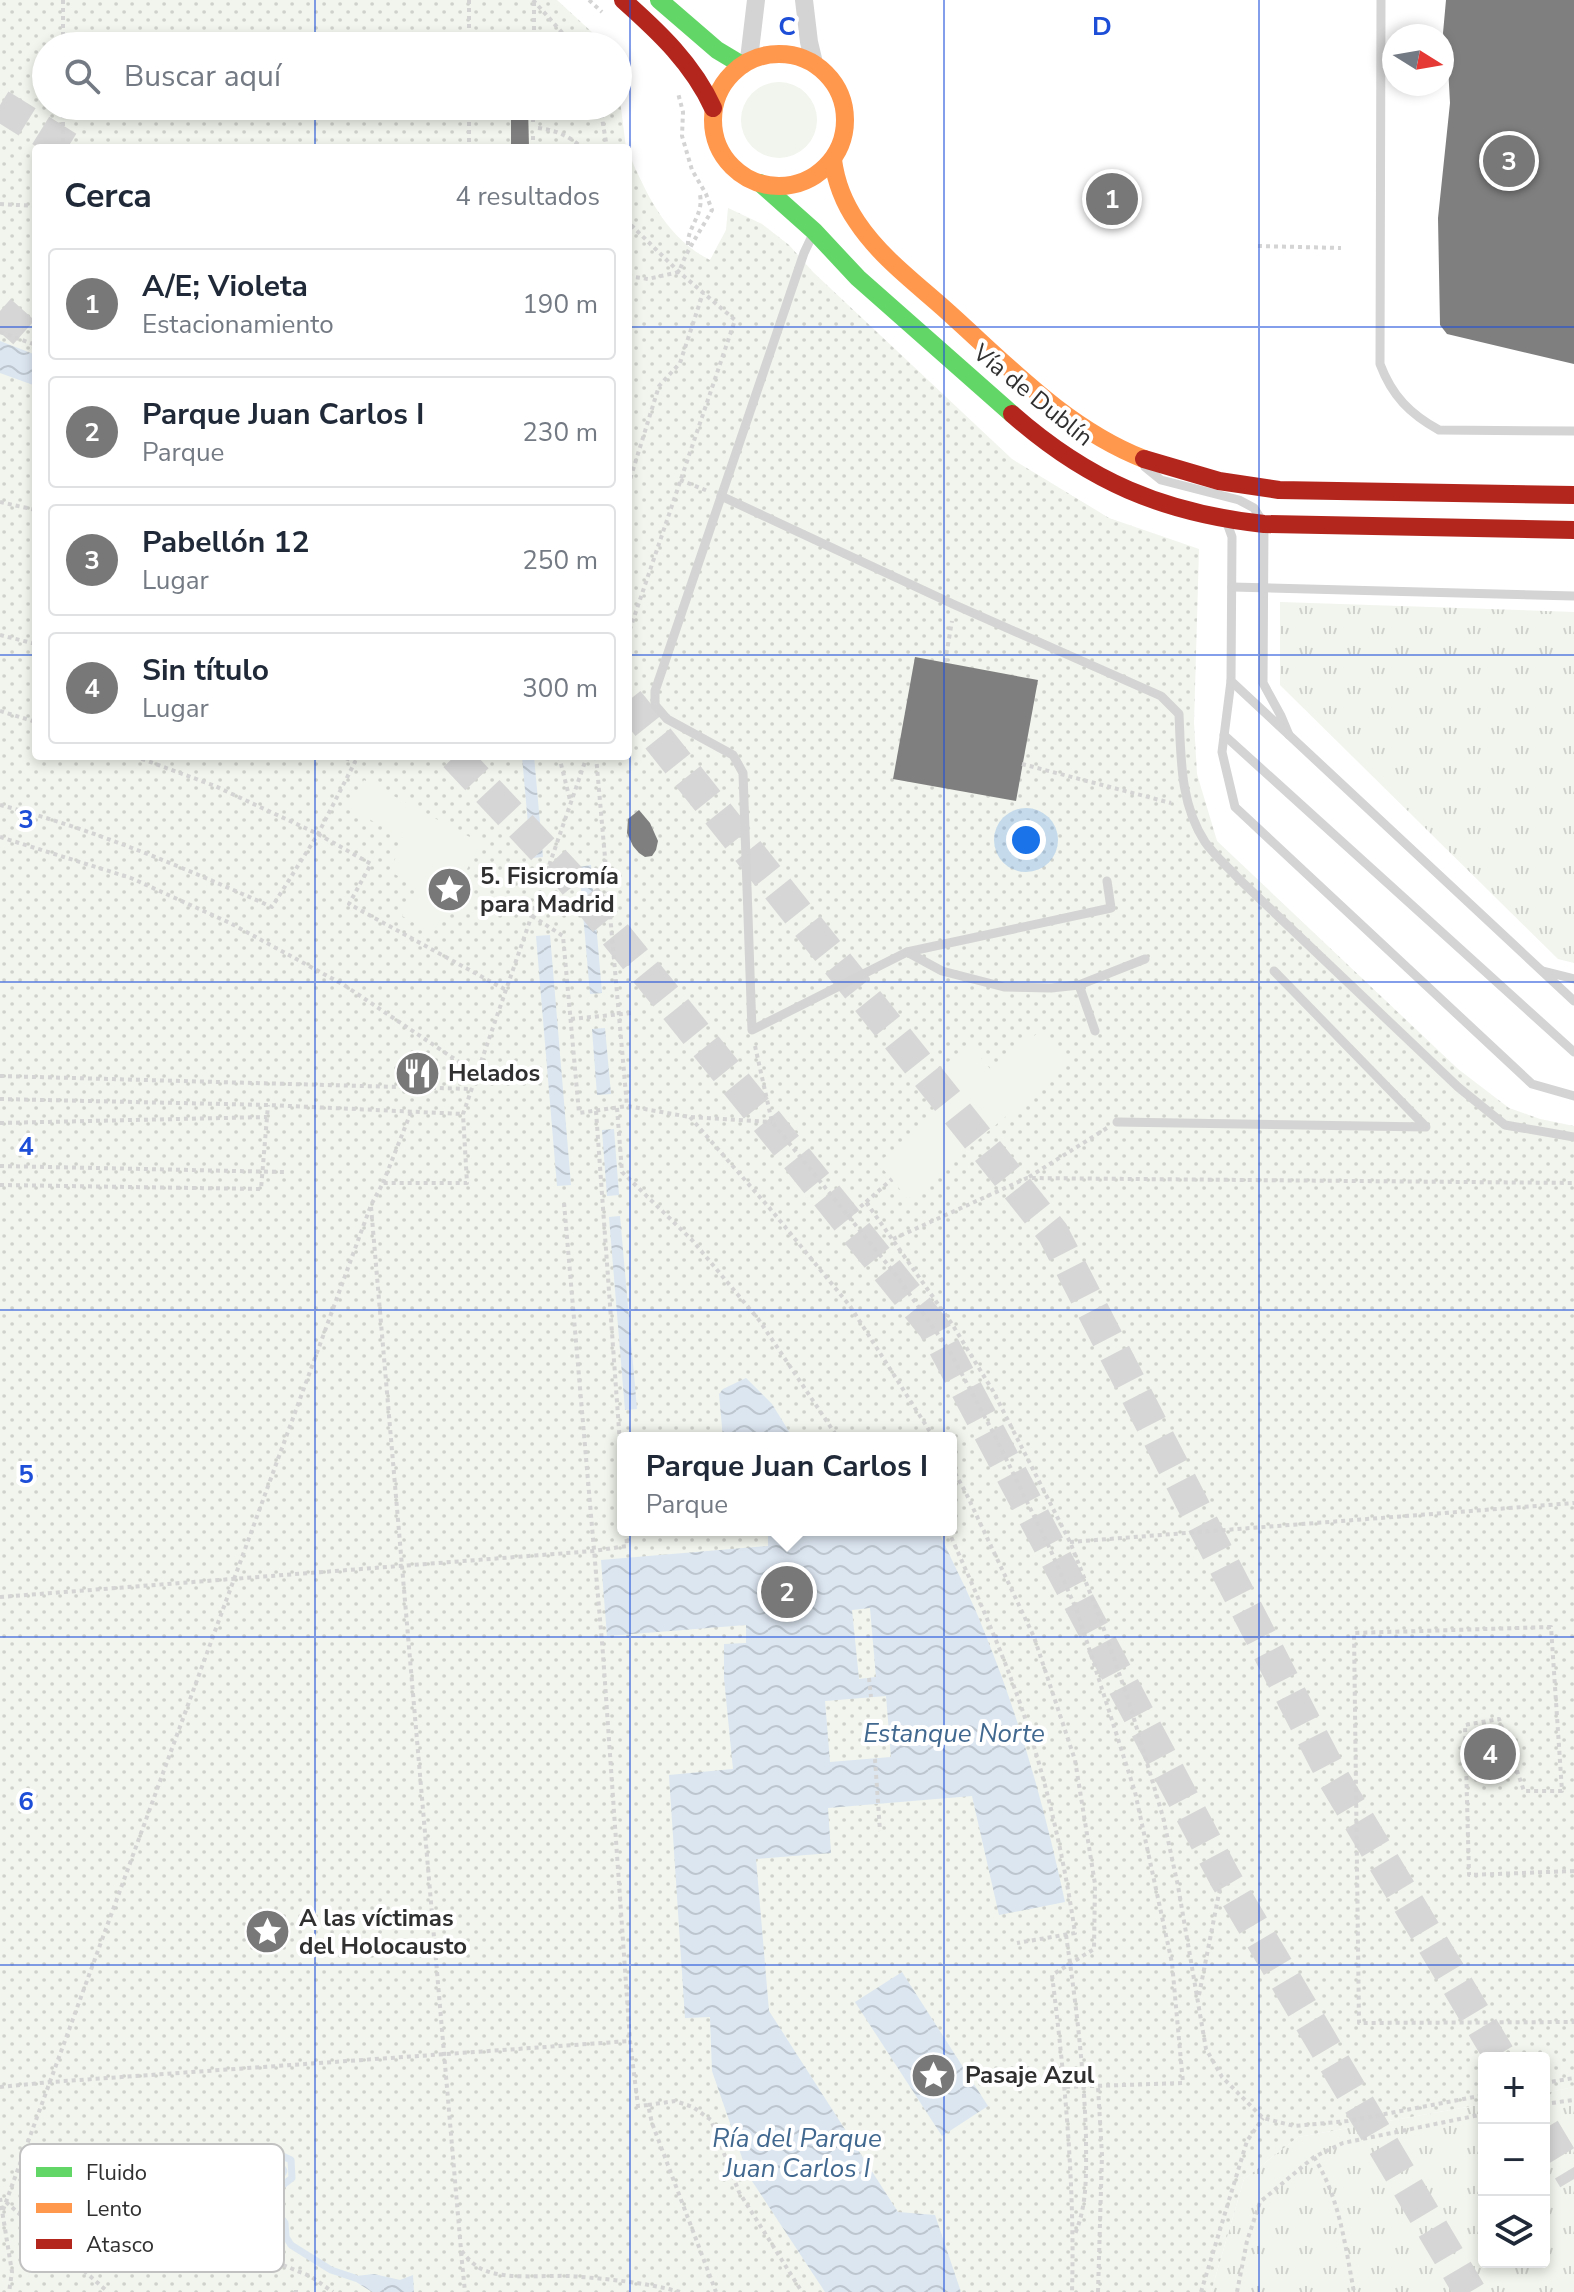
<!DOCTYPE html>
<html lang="es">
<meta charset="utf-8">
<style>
:root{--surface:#fff;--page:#f2f2f3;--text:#1f2937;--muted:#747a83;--line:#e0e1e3;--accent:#787878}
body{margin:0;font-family:"Nunito Sans",sans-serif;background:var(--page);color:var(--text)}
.controls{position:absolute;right:24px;bottom:24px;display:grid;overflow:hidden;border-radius:8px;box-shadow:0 4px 12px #0003}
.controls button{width:72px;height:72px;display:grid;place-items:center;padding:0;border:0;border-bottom:2px solid var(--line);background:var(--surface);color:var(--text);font:40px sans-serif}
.compass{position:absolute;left:1382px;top:24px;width:72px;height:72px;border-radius:50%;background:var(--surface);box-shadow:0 4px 12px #0003;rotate:101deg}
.you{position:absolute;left:1026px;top:840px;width:28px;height:28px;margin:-20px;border:6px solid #fff;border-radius:50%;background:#1a73e8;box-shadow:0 0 0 12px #1a73e833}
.badge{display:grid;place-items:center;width:52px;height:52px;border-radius:50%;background:var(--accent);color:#fff;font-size:26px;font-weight:700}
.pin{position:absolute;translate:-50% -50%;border:4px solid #fff;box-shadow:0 2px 8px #0006}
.popup{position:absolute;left:617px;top:1432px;width:340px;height:104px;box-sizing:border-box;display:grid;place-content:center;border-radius:8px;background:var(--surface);filter:drop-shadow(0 2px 6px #0005);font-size:26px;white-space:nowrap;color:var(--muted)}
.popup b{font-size:30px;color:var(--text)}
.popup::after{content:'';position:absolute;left:50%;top:100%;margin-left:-16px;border:16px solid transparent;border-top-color:var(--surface)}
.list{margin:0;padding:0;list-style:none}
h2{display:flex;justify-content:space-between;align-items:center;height:104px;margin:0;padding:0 32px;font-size:34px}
h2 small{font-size:26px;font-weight:400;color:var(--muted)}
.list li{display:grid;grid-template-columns:52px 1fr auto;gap:24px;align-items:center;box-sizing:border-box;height:112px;margin:0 16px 16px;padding:0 16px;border:2px solid var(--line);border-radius:8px}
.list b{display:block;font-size:30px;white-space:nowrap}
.list p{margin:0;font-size:26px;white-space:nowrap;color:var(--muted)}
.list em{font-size:26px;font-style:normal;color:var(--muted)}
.icon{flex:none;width:44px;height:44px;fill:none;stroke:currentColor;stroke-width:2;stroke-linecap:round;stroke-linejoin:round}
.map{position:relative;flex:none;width:1574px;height:2292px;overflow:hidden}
.search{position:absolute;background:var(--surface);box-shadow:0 4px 12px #0003;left:32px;top:32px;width:600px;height:88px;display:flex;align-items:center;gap:20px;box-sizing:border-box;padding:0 28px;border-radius:44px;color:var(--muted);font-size:30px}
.panel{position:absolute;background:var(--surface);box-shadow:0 4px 12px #0003;left:32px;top:144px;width:600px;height:616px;border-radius:8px}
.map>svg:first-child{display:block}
.grass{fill:url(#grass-tufts)}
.park{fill:url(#park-dots);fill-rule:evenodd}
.garden{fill:#f1f5ed}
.water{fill:url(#water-waves);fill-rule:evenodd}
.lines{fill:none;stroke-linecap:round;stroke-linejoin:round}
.stream{stroke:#dce6f1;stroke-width:7}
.building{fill:#7f7f7f}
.highway-tunnel{stroke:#d6d6d6;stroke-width:32;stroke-dasharray:32 16;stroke-linecap:butt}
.path{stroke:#d4d4d4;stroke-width:4;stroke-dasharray:4 4;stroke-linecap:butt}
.lane{stroke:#d4d4d4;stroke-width:9}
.street{stroke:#d4d4d4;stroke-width:18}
.fast{stroke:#63d668;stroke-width:18}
.slow{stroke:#ff974d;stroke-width:18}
.jam{stroke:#b3261e;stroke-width:18}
.grid{fill:none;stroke:#1d4ed8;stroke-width:2;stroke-opacity:0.55}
.labels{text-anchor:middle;stroke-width:8;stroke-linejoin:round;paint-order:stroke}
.street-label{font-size:24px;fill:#303030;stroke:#fff}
.poi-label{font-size:24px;font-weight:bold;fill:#303030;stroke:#fff;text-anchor:start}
.water-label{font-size:26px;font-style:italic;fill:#41688f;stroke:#fff}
.key{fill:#fff;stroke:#c1c1c1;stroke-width:2}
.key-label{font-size:22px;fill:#303030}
.grid-label{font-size:26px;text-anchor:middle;font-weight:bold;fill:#1d4ed8;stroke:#fff;stroke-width:8;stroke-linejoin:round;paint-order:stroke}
</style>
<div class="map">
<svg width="1574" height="2292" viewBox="0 0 1574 2292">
<defs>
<pattern id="grass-tufts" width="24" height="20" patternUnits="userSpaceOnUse" patternTransform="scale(2)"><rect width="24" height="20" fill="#f1f5ed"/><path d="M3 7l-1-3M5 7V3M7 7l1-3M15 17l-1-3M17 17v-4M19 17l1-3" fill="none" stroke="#cfd2cc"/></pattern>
<pattern id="park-dots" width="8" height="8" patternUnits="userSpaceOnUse" patternTransform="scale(2)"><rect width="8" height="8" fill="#f1f5ed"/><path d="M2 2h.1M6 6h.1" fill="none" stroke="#cfd2cc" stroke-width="1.8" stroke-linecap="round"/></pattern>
<pattern id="water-waves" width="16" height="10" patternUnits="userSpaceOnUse" patternTransform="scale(2)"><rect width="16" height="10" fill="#dce6f1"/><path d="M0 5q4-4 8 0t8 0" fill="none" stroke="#bdc6cf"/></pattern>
</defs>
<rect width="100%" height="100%" fill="#fff"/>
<g class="grass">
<polygon points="1280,602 1574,612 1574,963 1558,959 1280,685"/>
<polygon points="1574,2087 1574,2292 1211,2292 1244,2179 1298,2137 1484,2104 1484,2262 1544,2262 1544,2093"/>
</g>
<path class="park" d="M0,0H557L607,46H46V106H618V56L626,64L620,100L626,148H36V756H628V152C647,195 666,238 710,260L726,230L728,208L762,224L789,245L813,272L1012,459L1109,518L1199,549L1194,723L1197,774L1217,841L1458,1069L1509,1108L1540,1119L1574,1126V2087L1544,2093V2058H1484V2104L1298,2137L1244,2179L1211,2292H0ZM623,1438H951V1530H623Z"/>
<g class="garden">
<circle cx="779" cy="120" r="38"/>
<polygon points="364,780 481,843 433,933 402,916 418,887 389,871 405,839 349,808"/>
<polygon points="1040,1031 1068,1064 908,1199 878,1163 947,1105 927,1080 969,1044 992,1071"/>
</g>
<g class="water">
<polygon points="0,341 36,355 36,386 0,373"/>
<polygon points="522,756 534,756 543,857 531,858"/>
<polygon points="591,865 602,993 590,994 579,867"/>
<polygon points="550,935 571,1185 557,1186 536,936"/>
<polygon points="605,1028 611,1094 597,1095 592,1029"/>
<polygon points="614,1129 619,1195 607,1196 602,1130"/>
<polygon points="620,1216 637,1409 625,1410 609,1217"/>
<polygon points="746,1378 772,1404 793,1438 723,1438 719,1394 723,1389"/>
<path d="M768,1530H938C953,1564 971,1597 984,1631C1020,1719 1045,1809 1065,1902L999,1915L972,1796L828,1808L831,1853L756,1859L769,2011L898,2212L935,2215L961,2292H825L748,2175L712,2071L710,2017L685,2018L669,1775L733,1769L724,1678V1644L746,1643V1625L607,1636L601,1560L768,1546ZM870,1608L876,1677L859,1679L852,1610ZM886,1696L891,1757L830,1762L825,1701Z"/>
<polygon points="902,1972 988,2106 942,2136 855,2002"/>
<polygon points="374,2274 400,2280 413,2275 414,2292 372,2292 353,2280 356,2276"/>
</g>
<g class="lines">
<polyline class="stream" points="276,2170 275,2176 280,2178 284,2171 280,2164 272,2162 268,2170 272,2184 279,2188 292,2178 291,2160 276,2153 259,2161 262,2183 274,2208 285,2223 286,2237 291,2245 331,2270 355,2278"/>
</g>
<g class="building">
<polygon points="1446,0 1574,0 1574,364 1447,334 1440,325 1438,218 1450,103 1448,66 1443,33"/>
<polygon points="511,106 528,106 529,148 511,148"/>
<polygon points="915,657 1038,680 1016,801 893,779"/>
<polygon points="639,810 650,823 658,841 656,850 652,856 645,857 639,853 633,846 627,833 628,819"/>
</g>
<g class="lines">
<g class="highway-tunnel">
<polyline points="0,105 69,148"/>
<polyline points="0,311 36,343"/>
<polyline points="628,701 1053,1233 1334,1779 1501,2058"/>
<polyline points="455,756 569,877 934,1328 1225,1878 1470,2292"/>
<polyline points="1544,2129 1574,2179"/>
</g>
<g class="path">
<polyline points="63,0 63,46"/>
<polyline points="469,0 469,46"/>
<polyline points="533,0 574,46"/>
<polyline points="589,0 602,12"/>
<polyline points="534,46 534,3"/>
<polyline points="63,106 63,148"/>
<polyline points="469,106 469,148"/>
<polyline points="600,106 607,148"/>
<polyline points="533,122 533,106"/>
<path d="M538,128C555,130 570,136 582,148"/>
<polyline points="533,148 533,135"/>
<polyline points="0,204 36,206"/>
<polyline points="628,218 630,224 679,272 735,320 628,635"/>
<path d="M688,245C687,227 704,215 700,195"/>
<polyline points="1258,246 1341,248"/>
<path d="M628,276L648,279L679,272C687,249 700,232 712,210L706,194L692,170L682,136L683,112L678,93"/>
<polyline points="0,332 36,345"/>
<polyline points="680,480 708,491"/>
<polyline points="628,486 659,386 680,363 703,293"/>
<polyline points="0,502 36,510"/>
<polyline points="0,635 36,644"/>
<polyline points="945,662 952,621"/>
<polyline points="0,711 36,722"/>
<polyline points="134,756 215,786 318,834 371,864 349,904 506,990"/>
<polyline points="559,756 570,800"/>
<polyline points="596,756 627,1106"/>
<polyline points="1022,764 1171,803"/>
<path d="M0,805C94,829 184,868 272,907L318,834L355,762L341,756"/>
<polyline points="0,837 131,878 230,923 344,985 477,1074"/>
<polyline points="532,916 563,936 579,1113 627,1106 690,1117 772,1122"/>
<polyline points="571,1019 632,1013"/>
<polyline points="755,1046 772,1122 896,1275 949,1350 995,1436 1051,1551 1077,1611 1135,1792 1172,1963 1183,2083 1064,2087"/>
<polyline points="0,1076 472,1089"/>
<polyline points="0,1099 268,1105 463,1114"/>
<polyline points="617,1108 622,1172 692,1240 759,1320 838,1438"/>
<polyline points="596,1111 623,1485"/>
<polyline points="690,1117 772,1211 850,1306 934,1438"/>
<polyline points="0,1123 267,1117"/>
<polyline points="0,1166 285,1172"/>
<polyline points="1029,1177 1107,1128"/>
<polyline points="383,1183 411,1112"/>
<polyline points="0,1185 261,1189 268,1105"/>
<polyline points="866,1202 892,1179"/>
<polyline points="564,1203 603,1654 630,2041 638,2106 648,2105 652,2123 716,2292"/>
<path d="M371,1207L461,2250C467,2258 474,2266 484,2270C507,2280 544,2275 570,2276C607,2279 644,2282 680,2292"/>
<polyline points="848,1217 866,1202 952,1324 993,1391 1070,1542 1100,1618 1129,1702 1163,1817 1178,1886 1206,2049 1222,2077 1263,2118 1294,2126 1348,2121 1484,2095"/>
<polyline points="893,1239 1027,1178 1574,1183"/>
<path d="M951,1466L965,1491L1034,1637L1075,1760L1095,1884L1094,1949L1052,1975C1065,2080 1075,2186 1072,2292"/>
<path d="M948,1530C974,1588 1000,1646 1021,1706C1046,1779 1064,1857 1075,1933L1017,1943"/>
<polyline points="1070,1542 1574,1503"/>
<polyline points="0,1597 593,1551 627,1546 626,1530"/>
<polyline points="869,1678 871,1697"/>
<polyline points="875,1759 880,1831"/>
<polyline points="1574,1871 1469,1875 1465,1725 1499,1719 1524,1791 1562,1791 1551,1627 1354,1633 1359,2023 1574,2022"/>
<path d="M1066,1935C1076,2003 1084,2069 1086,2137C1086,2171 1088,2203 1075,2234"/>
<polyline points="1199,1995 1221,1883"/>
<polyline points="1544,2083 1574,2078"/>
<polyline points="0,2087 51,2082 630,2041"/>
<polyline points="1544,2104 1574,2100"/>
<polyline points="648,2105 675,2101 693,2107 711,2120 739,2192 802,2292"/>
<path d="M1314,2157C1340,2199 1345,2245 1354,2292"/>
<polyline points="0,2198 12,2272 9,2292"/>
<polyline points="6,2202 108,2292"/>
<polyline points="3,2210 371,1205 383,1183 467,1183 463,1114 587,756"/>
<polyline points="461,2252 465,2292"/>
<polyline points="283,2265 310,2276 333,2292"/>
<polyline points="296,2290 296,2292"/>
<polyline points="1098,2292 1102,2155 1098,2087"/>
<polyline points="1201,2292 1247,2141 1263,2118"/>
<polyline points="1237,2292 1247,2241 1260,2202 1314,2157 1343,2143 1484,2114"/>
</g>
<g class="lane">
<path d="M1381,0L1380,364C1392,396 1410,414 1439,430L1574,431"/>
<polyline points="813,234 804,253 655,691 655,705 667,719 733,755 743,773 752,1030 907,952 1111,908 1107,881"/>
<polyline points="1145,467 1161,480 1239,500 1254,508 1264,524 1263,683 1281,716 1289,735 1231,681 1232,537 1227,523"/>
<path d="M721,496L955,605L1161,696L1179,714C1181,758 1180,804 1205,842C1214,855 1228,867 1239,879L1458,1087L1505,1125L1574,1137"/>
<polyline points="1232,587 1574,596"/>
<polyline points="1231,681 1222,752 1235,807 1532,1084 1574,1096"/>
<polyline points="1224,735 1574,1052"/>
<polyline points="1289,735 1574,1001"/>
<polyline points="907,952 942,971 1004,987 1051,988 1079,985 1145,959"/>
<polyline points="1543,971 1574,979"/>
<polyline points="1079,985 1095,1031"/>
<polyline points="1117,1122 1426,1127 1274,971"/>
</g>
<g class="street">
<polyline points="804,0 809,42 814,63"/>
<polyline points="749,59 756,0"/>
</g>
<g class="fast">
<polyline points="659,0 717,50 742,65"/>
<polyline points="760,183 814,231 858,278 1012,414"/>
</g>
<g class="slow">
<circle cx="779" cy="120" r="66"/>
<path d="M833,160C836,183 844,203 857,222C881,258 917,284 949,313C1009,367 1067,429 1144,459"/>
</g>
<g class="jam">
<path d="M623,0C659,32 693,64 713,108"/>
<path d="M1012,414C1088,481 1163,513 1264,524L1574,530"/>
<polyline points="1144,459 1219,481 1279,490 1574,495"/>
</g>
</g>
<path class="grid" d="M315,0V46M630,0V2292M944,0V2292M1259,0V2292M315,106V148M0,327H36M628,327H1574M0,655H36M628,655H1574M315,756V2292M0,982H1574M0,1310H1574M0,1637H1574M0,1965H1574"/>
<defs>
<symbol id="sight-disc" viewBox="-11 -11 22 22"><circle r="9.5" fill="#787878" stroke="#fff"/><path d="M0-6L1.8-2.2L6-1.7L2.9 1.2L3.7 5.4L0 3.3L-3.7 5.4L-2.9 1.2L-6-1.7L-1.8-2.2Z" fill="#fff"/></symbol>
<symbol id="restaurant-disc" viewBox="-11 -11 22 22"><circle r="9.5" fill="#787878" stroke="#fff"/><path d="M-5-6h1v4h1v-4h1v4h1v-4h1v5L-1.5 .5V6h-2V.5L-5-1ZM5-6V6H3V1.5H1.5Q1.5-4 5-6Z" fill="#fff"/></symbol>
</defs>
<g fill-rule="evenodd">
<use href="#sight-disc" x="424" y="864" width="51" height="51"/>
<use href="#restaurant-disc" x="392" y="1048" width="51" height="51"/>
<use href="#sight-disc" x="242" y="1906" width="51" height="51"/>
<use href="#sight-disc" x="908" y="2050" width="51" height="51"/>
</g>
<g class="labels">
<g class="street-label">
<text transform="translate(1033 395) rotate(39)" y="8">Vía de Dublín</text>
</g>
<g class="poi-label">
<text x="480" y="884">5. Fisicromía<tspan x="480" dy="28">para Madrid</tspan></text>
<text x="448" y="1081">Helados</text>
<text x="299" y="1926">A las víctimas<tspan x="299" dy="28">del Holocausto</tspan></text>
<text x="965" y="2083">Pasaje Azul</text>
</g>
<g class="water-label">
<text x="954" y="1742">Estanque Norte</text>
<text x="797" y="2147">Ría del Parque<tspan x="797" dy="30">Juan Carlos I</tspan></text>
</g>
</g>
<rect x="20" y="2144" width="264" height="128" rx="12" class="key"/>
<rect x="36" y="2167" width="36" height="10" fill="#63d668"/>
<rect x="36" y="2203" width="36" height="10" fill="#ff974d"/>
<rect x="36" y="2239" width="36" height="10" fill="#b3261e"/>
<g class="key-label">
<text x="86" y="2180">Fluido</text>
<text x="86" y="2216">Lento</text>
<text x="86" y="2252">Atasco</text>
</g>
<g class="grid-label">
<text x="787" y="35">C</text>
<text x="1102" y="35">D</text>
<text x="26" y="828">3</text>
<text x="26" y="1155">4</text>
<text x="26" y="1483">5</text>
<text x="26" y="1810">6</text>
</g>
</svg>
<div class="controls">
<button>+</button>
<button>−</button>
<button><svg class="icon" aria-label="layers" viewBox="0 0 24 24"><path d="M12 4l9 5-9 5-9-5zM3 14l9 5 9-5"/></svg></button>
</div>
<svg class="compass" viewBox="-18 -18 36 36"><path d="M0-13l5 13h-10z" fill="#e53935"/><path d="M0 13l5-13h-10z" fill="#747a83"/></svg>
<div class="you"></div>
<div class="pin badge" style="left:1112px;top:199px">1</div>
<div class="pin badge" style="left:787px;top:1592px">2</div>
<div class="popup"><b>Parque Juan Carlos I</b>Parque</div>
<div class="pin badge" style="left:1509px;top:161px">3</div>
<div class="pin badge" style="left:1490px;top:1754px">4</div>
<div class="search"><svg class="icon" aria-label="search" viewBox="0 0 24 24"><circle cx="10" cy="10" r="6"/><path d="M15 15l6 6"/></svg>Buscar aquí</div>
<section class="panel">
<h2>Cerca<small>4 resultados</small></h2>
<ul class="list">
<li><span class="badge">1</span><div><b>A/E; Violeta</b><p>Estacionamiento</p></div><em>190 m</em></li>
<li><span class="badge">2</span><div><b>Parque Juan Carlos I</b><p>Parque</p></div><em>230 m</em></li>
<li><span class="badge">3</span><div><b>Pabellón 12</b><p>Lugar</p></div><em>250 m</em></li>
<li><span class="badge">4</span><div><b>Sin título</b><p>Lugar</p></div><em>300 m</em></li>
</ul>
</section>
</div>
